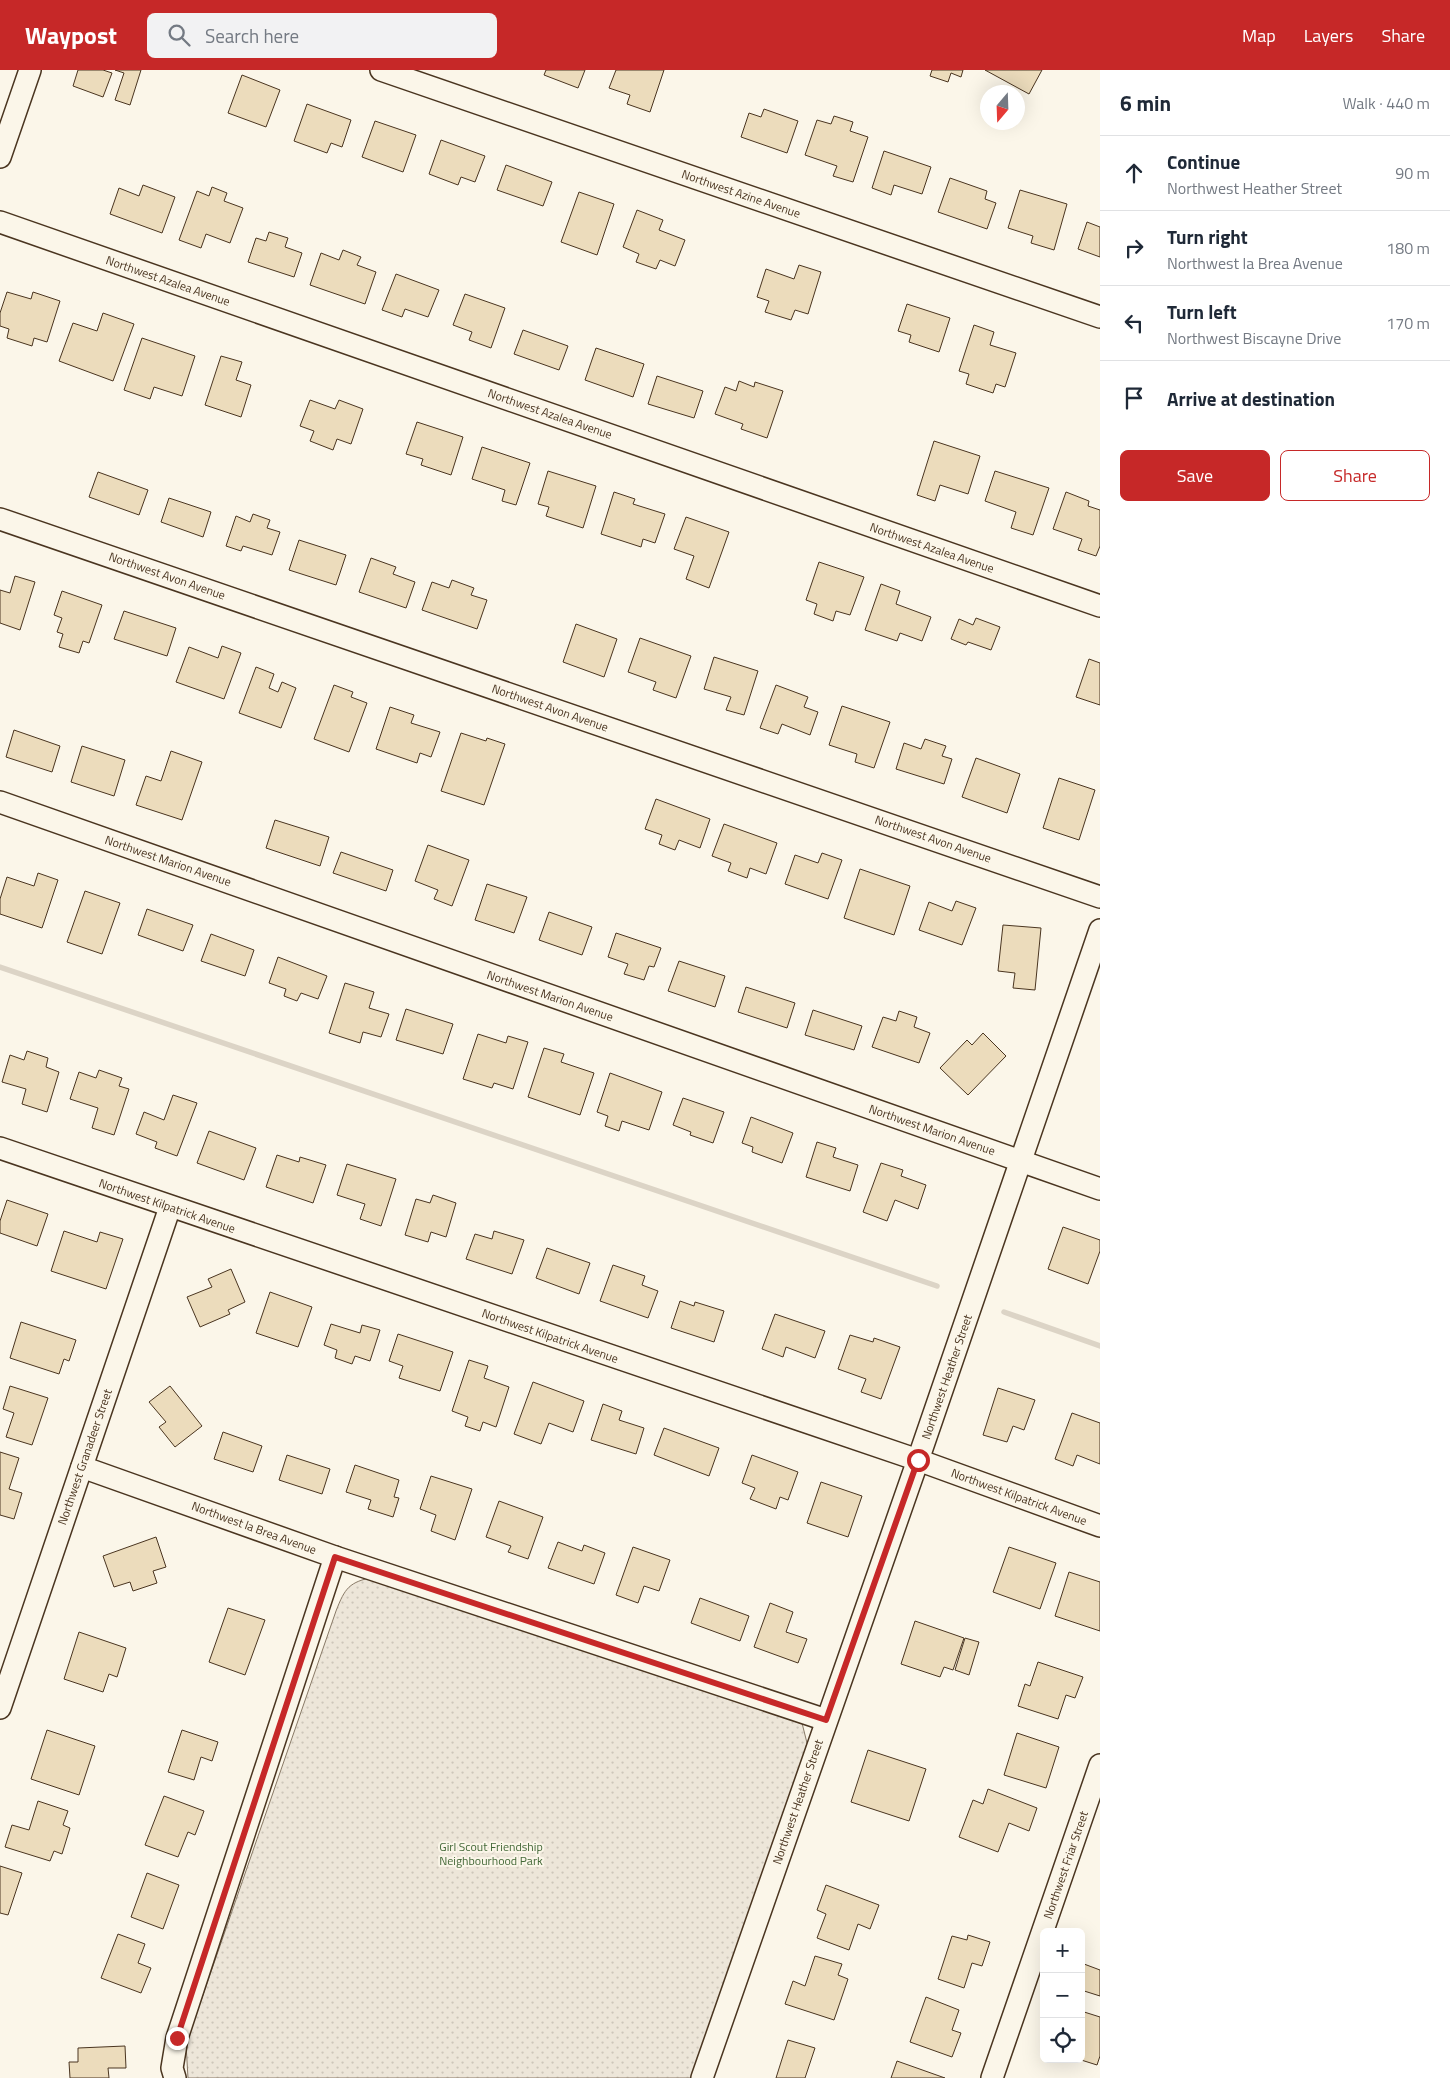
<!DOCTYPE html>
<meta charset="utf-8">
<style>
:root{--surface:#fff;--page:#f2f2f3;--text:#1f2937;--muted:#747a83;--line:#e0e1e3;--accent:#c62828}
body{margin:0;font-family:"Titillium Web",sans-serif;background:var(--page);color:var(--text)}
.controls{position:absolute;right:15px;bottom:15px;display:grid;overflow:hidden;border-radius:8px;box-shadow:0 5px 20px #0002}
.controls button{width:45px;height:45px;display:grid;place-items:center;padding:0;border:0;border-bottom:1px solid var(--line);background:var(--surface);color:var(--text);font:25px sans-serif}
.compass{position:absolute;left:980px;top:15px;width:45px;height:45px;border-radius:50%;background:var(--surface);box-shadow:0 5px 20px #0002;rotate:199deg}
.stop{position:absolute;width:15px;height:15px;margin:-11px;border:4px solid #c62828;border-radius:50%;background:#fff}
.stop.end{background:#c62828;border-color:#fff;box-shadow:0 1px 5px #0008}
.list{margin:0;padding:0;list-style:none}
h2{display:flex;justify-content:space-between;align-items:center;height:65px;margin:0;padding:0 20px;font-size:21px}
h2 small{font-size:16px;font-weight:400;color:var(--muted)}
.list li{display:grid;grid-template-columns:32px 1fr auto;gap:15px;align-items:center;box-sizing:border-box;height:75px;padding:0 20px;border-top:1px solid var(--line)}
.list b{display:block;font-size:19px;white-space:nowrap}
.list p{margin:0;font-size:16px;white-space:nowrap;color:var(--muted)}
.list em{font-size:16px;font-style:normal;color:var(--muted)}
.actions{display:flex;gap:10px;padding:15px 20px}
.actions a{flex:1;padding:11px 0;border:1px solid var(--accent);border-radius:8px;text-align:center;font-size:18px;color:var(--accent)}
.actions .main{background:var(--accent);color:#fff}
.icon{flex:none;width:28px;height:28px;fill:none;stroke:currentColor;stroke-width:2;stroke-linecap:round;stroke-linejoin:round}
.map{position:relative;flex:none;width:1100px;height:2008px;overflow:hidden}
header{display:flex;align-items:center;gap:30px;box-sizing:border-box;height:70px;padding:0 25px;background:var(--accent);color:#fff}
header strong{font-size:24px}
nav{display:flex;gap:28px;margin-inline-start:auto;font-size:18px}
.search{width:350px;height:45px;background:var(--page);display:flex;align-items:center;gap:12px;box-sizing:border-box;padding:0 18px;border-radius:8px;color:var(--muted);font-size:19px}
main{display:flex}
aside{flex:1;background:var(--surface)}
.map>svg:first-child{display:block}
.park{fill:url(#park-dots);stroke:#887966}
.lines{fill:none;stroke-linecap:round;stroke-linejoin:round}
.stream{stroke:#dcd4c6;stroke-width:5.5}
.building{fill:#ecdcbc;stroke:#4a3520}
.minor-casing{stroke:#4a3520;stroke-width:24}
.minor{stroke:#fbf6e9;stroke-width:21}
.route{stroke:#c62828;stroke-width:6}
.labels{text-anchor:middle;stroke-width:4;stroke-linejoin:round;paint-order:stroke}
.street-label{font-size:12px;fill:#4a3520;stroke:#fbf6e9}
.park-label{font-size:12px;fill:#436837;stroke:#fbf6e9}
</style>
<header>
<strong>Waypost</strong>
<div class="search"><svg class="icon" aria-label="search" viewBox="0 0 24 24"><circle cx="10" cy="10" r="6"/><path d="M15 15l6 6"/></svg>Search here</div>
<nav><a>Map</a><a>Layers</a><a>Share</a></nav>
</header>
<main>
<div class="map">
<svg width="1100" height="2008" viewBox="0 0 1100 2008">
<defs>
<pattern id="park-dots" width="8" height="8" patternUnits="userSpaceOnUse" patternTransform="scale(1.25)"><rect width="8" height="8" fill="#ede6d9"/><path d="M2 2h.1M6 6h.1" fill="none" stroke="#cdc6ba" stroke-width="1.8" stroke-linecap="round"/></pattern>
</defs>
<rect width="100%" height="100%" fill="#fbf6e9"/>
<path class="park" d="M374,1507L786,1645L802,1653L807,1673L793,1725L695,2008H188L186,1974L336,1541C345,1518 349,1512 374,1507Z"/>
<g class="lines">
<g class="stream">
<polyline points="0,897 937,1216"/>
<polyline points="1004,1242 1100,1276"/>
</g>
</g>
<g class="building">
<polygon points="78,0 103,0 112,3 103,27 73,16"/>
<polygon points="115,0 141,0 130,35 115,30 124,3"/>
<polygon points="546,0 585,0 578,18 544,5"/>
<polygon points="616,0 664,0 650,42 627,34 630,25 609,18"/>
<polygon points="932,0 963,0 961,7 951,3 948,12 930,6"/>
<polygon points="985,0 1042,0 1029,24"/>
<polygon points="242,5 280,20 266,57 228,43"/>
<polygon points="307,34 351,50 342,77 331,73 327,83 294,71"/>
<polygon points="764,39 798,51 787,83 741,67 749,43 761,47"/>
<polygon points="834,46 853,52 850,61 868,67 853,112 833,106 837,96 805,85 817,50 831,54"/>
<polygon points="375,51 416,65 403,102 362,87"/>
<polygon points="441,70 485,86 475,112 461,107 458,115 429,104"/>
<polygon points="884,81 931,97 922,124 894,115 891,125 872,118"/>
<polygon points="506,95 552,112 543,136 497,120"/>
<polygon points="950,108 987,121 985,129 996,133 987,159 938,142"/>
<polygon points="143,115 175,127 162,163 110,144 119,118 139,126"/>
<polygon points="212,117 227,123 224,131 243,138 230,173 206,164 201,178 179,170 197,121 209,126"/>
<polygon points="1020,120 1067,134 1054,180 1031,173 1033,166 1008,158"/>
<polygon points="579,122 614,134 597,185 561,172"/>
<polygon points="637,140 663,150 659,160 685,170 675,196 660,190 656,199 636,192 639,184 623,177"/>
<polygon points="1087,152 1100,157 1100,187 1078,179"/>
<polygon points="269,162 288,168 285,177 302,183 294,207 248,192 256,168 266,171"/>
<polygon points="343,180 361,187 357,195 376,202 365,234 310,215 321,183 339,190"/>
<polygon points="799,195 821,202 808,244 795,240 791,250 765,242 769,231 757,227 766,199 794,209"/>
<polygon points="396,204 439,220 428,247 405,239 402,247 382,240"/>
<polygon points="7,222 31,229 33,222 60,231 47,272 34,268 32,276 7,268 9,259 0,256 0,243"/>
<polygon points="465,224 505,238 491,278 469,270 472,262 453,255"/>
<polygon points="907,234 950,248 939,282 909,272 911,265 898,261"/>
<polygon points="103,243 134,254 113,311 59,291 73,253 97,261"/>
<polygon points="974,255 994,262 990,275 1016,283 1005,317 996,314 993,323 966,314 969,304 959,301"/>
<polygon points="523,260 568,276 559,300 514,284"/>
<polygon points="142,268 195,286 182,326 154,317 150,329 124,320"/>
<polygon points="596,278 644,294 633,327 585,310"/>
<polygon points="221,286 242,292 236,310 251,315 241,347 205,335"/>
<polygon points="657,306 703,321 694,348 648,334"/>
<polygon points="739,311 754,317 755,312 783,321 767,368 741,359 743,354 715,344 725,317 736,321"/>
<polygon points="310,330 335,339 339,330 363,339 351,374 337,369 333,380 310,371 314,361 300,356"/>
<polygon points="417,352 463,367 451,405 421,395 423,389 406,384"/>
<polygon points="934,371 980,386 968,424 940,415 935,431 917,425"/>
<polygon points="482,377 530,393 516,435 502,431 505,420 472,409"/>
<polygon points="548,401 596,416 583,458 546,446 549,437 538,434"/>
<polygon points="995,401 1049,418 1033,465 1011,458 1016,442 985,431"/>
<polygon points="98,402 148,420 139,445 89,427"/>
<polygon points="614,422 635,429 633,434 665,444 655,473 643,469 641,477 601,464"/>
<polygon points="1066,422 1089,431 1088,436 1100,440 1100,476 1096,486 1078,480 1082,469 1053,459"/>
<polygon points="169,428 211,442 203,467 161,452"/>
<polygon points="253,444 270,450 267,458 280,462 272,485 243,476 241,481 226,476 236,446 250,452"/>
<polygon points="686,447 729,462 709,518 686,509 694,486 674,479"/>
<polygon points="299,470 346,485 336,515 289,500"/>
<polygon points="371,488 396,497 393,504 415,512 406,538 359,522"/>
<polygon points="819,492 864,507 850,545 836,541 833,551 814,544 817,534 806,530"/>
<polygon points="15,506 35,512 20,560 0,553 0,520 10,523"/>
<polygon points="452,510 474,518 471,525 487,530 477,559 422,540 432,512 449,518"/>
<polygon points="881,514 900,521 896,534 931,547 922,571 900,563 897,571 865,560"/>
<polygon points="62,521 102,535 89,573 83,571 79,583 59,577 63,564 57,562 62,548 54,545"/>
<polygon points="124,541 176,558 167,586 114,569"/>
<polygon points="976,548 1000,557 991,580 968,572 966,575 951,569 959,549 973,555"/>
<polygon points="576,554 617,569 604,607 563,592"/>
<polygon points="640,568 691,586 676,628 653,620 656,612 628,602"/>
<polygon points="222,576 241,583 224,629 176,612 189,577 218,588"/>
<polygon points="714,587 758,601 744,645 726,640 731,627 704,619"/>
<polygon points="1089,589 1100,593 1100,635 1076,627"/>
<polygon points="256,597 274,604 269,618 278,622 282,612 296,618 281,658 239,643"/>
<polygon points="334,615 353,622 351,627 367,633 349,682 314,669"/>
<polygon points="776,615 808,627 804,637 818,642 810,665 782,654 778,664 760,658"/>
<polygon points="842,636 890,652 874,698 855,692 857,684 829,675"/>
<polygon points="390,637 414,645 411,653 440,662 431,687 420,683 417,693 376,679"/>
<polygon points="14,660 60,676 52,702 6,687"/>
<polygon points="461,663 486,671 487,668 505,674 484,735 441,721"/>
<polygon points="925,669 946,676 942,686 952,689 944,714 896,699 904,673 921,679"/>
<polygon points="82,676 125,690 114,726 71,712"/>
<polygon points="171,681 202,692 182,750 136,735 146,706 161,711"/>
<polygon points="976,688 1020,704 1007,743 962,727"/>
<polygon points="1059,708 1095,720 1079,770 1043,758"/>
<polygon points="656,729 710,749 700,778 679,770 675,780 659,774 662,765 645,759"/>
<polygon points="275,750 329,767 320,796 266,778"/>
<polygon points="724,754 777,773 766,804 750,798 747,808 728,801 731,793 712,786"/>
<polygon points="428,775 469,790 452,836 434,829 438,820 415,811"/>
<polygon points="341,782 393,800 386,821 333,803"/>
<polygon points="822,783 842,790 828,829 785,814 795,785 818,793"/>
<polygon points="860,799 910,816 894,865 844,848"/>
<polygon points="38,803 58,810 42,858 0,844 0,829 7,807 34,816"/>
<polygon points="487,814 527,827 514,863 475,850"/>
<polygon points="85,821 120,833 102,884 67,872"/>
<polygon points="956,831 976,838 962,875 919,860 929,832 952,841"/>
<polygon points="147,839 193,855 183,881 138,865"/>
<polygon points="549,842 592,857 582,885 539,870"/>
<polygon points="1003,855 1041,858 1035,920 1013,918 1015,903 998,901"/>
<polygon points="616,863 661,878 654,897 649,896 644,910 624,904 628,894 608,887"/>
<polygon points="211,864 254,880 245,906 201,891"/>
<polygon points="278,887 327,906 318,929 301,923 297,931 284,926 286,919 269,913"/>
<polygon points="679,891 725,906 715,937 668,921"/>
<polygon points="345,913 374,922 369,938 389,944 381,967 363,962 360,973 329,963"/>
<polygon points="746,917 795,933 787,958 738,942"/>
<polygon points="406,939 453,954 443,984 396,970"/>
<polygon points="813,940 862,956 854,980 805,965"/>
<polygon points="899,941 917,947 914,957 930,963 919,993 872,977 883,947 896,951"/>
<polygon points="983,963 1006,986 968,1025 940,998 967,970 972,975"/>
<polygon points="478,964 506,973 508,966 528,972 513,1019 494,1013 492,1018 463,1009"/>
<polygon points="544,978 564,984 561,992 594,1003 580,1045 528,1027"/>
<polygon points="27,981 48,988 46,997 59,1002 47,1042 22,1034 26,1019 2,1012 10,985 24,990"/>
<polygon points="99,1000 122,1008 119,1016 129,1019 114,1065 92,1058 98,1038 70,1029 79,1002 96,1008"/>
<polygon points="610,1003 662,1022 649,1060 622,1051 619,1061 605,1056 608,1046 597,1042"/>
<polygon points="173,1025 197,1033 177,1086 155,1078 157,1072 136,1064 144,1042 164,1050"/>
<polygon points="683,1028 724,1042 713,1073 690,1065 691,1062 673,1055"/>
<polygon points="751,1047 793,1063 782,1093 752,1082 753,1077 742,1073"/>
<polygon points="209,1061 256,1078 244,1110 197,1093"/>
<polygon points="817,1072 836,1078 833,1087 858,1095 850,1121 806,1107"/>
<polygon points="277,1085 299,1092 300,1087 326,1095 313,1133 266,1117"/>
<polygon points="881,1093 903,1100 901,1106 926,1115 918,1139 895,1130 887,1151 863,1142"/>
<polygon points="347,1094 396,1109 381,1156 360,1149 365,1134 337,1125"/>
<polygon points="433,1125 456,1133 446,1167 431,1162 428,1172 405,1165 416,1129 430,1133"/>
<polygon points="7,1130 48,1144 37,1176 0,1163 0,1151"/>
<polygon points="1063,1157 1100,1170 1100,1181 1088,1214 1048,1199"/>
<polygon points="64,1161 97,1172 100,1162 123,1169 106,1219 51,1201"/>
<polygon points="494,1161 524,1170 512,1204 466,1189 475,1164 492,1169"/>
<polygon points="547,1178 590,1193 579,1224 536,1208"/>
<polygon points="613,1195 645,1206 642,1215 658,1221 648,1248 600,1231"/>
<polygon points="231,1199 245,1232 228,1240 230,1244 200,1257 187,1227 212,1217 208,1209"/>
<polygon points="270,1222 312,1237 298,1277 256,1263"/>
<polygon points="680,1231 694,1236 695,1232 724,1241 714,1272 671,1258"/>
<polygon points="775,1244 825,1261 815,1288 786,1277 783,1287 762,1279"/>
<polygon points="21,1252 76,1270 69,1291 64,1289 59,1304 10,1288"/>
<polygon points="331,1254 360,1263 362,1255 380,1260 370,1291 355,1286 352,1294 335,1288 337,1280 324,1275"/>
<polygon points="398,1264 453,1282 440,1321 399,1308 403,1296 389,1291"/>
<polygon points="850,1265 873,1272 874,1268 900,1277 881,1329 861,1322 866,1309 838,1299"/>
<polygon points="469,1290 488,1296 484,1308 509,1317 496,1357 483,1352 480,1361 465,1356 468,1347 452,1341"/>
<polygon points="533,1312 584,1331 573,1362 549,1353 541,1374 514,1364"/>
<polygon points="10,1316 48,1328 32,1375 6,1367 14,1343 3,1339"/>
<polygon points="170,1316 202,1356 175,1377 159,1357 166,1352 149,1332"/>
<polygon points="998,1318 1035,1330 1024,1360 1013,1356 1007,1372 983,1365"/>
<polygon points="603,1334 622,1341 619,1350 644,1358 636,1384 591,1370"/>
<polygon points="1072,1343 1100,1353 1100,1394 1077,1385 1073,1396 1055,1389"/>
<polygon points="664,1358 719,1378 709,1406 654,1385"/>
<polygon points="223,1362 262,1376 253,1402 214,1389"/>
<polygon points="0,1382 19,1388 9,1419 22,1423 14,1449 0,1445"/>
<polygon points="287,1385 330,1399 322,1424 279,1410"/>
<polygon points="752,1385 798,1402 788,1430 780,1427 776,1439 750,1429 755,1418 742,1413"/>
<polygon points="355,1395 399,1410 394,1427 399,1428 393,1447 368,1439 371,1430 346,1422"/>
<polygon points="431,1406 472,1419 455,1470 431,1461 436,1445 420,1439"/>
<polygon points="821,1412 862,1426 848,1467 807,1453"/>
<polygon points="499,1431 543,1447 528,1489 508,1482 511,1476 486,1467"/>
<polygon points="156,1467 166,1497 153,1501 157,1513 133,1521 130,1512 114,1517 103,1486"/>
<polygon points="558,1472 582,1481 584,1475 605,1483 594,1514 548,1498"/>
<polygon points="633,1477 670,1490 659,1521 644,1516 638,1533 616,1525"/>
<polygon points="1009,1477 1056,1493 1040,1539 993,1522"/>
<polygon points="1069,1502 1100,1512 1100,1561 1055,1546"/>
<polygon points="700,1528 749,1546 740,1571 691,1553"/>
<polygon points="770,1533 793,1542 786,1562 807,1569 798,1593 754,1577"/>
<polygon points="228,1538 265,1550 245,1605 209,1592"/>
<polygon points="915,1551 964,1568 953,1600 944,1597 940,1607 901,1594"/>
<polygon points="79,1562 126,1578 117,1607 109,1604 103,1622 64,1609"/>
<polygon points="965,1568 979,1572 969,1605 955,1600"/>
<polygon points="1038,1592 1083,1607 1075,1628 1066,1625 1058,1649 1018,1636 1025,1614 1030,1616"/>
<polygon points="47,1660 95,1676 79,1725 31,1709"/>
<polygon points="182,1660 218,1672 212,1691 201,1687 194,1710 168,1702"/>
<polygon points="1017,1663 1059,1677 1046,1718 1004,1705"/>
<polygon points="868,1680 926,1699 909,1751 851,1732"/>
<polygon points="988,1719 1037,1738 1029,1761 1009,1753 998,1782 959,1767 973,1730 983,1734"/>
<polygon points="164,1726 204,1741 195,1765 188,1762 178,1787 145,1775"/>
<polygon points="38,1731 68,1741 63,1755 70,1758 62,1784 54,1781 50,1791 5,1777 12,1755 29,1760"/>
<polygon points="0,1796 22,1803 8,1845 0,1843"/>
<polygon points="147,1803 179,1815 163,1859 131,1847"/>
<polygon points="826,1815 879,1835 870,1859 858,1854 849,1880 817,1868 826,1844 817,1840"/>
<polygon points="118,1864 145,1874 138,1893 151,1898 141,1923 101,1908"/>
<polygon points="968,1865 990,1872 982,1896 972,1893 964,1918 938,1909 952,1866 967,1870"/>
<polygon points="815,1886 842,1894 838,1905 848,1909 834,1950 785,1934 793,1911 805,1916"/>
<polygon points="1084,1894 1100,1900 1100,1926 1081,1920 1081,1901"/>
<polygon points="926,1927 959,1940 952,1960 961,1963 952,1987 910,1972"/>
<polygon points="1081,1941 1100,1947 1100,1986 1097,1995 1078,1989 1081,1989"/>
<polygon points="788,1970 815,1978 805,2008 776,2008"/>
<polygon points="125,1976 126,1998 108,1998 109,2008 70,2008 69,1992 78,1992 78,1978"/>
<polygon points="897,1991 945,2008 891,2008"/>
</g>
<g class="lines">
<defs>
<g id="minor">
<polyline points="381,0 1100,247"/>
<polyline points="0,87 30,0"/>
<polyline points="0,152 1100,536"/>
<polyline points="0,449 1100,827"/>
<polyline points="0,732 1100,1119"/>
<polyline points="0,1078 918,1390 1100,1456"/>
<polyline points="82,1397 335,1487 826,1650"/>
<polyline points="0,1638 170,1137"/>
<polyline points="175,2008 172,1998 177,1968 335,1487"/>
<polyline points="702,2008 918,1390 1100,860"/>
<polyline points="992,2008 1100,1695"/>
</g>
</defs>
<use href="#minor" class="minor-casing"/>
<use href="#minor" class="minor"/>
</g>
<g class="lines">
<polyline class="route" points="177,1968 335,1487 826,1650 918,1390"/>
</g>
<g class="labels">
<g class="street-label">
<text transform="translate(741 124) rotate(19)" y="4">Northwest Azine Avenue</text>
<text transform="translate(168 211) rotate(19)" y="4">Northwest Azalea Avenue</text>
<text transform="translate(550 344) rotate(19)" y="4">Northwest Azalea Avenue</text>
<text transform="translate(932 478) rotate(19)" y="4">Northwest Azalea Avenue</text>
<text transform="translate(167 506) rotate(19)" y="4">Northwest Avon Avenue</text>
<text transform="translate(550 638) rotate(19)" y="4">Northwest Avon Avenue</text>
<text transform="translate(933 769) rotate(19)" y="4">Northwest Avon Avenue</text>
<text transform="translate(168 791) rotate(19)" y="4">Northwest Marion Avenue</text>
<text transform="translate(550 926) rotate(19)" y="4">Northwest Marion Avenue</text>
<text transform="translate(932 1060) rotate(19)" y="4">Northwest Marion Avenue</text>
<text transform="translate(167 1136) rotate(19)" y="4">Northwest Kilpatrick Avenue</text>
<text transform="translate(550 1266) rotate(19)" y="4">Northwest Kilpatrick Avenue</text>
<text transform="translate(947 1307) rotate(-71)" y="4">Northwest Heather Street</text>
<text transform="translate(85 1387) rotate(-71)" y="4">Northwest Granadeer Street</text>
<text transform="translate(1019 1427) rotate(20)" y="4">Northwest Kilpatrick Avenue</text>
<text transform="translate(254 1458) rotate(20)" y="4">Northwest la Brea Avenue</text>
<text transform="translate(798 1732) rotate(-71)" y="4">Northwest Heather Street</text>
<text transform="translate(1066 1795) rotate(-71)" y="4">Northwest Friar Street</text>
</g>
<g class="park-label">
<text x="491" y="1781">Girl Scout Friendship<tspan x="491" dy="14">Neighbourhood Park</tspan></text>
</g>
</g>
</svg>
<div class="controls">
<button>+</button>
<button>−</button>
<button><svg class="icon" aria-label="locate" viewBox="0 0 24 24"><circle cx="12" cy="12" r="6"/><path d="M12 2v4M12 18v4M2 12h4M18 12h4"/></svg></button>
</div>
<svg class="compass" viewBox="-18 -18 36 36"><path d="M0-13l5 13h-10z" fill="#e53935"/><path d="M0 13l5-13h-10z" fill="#747a83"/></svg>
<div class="stop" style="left:918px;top:1390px"></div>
<div class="stop end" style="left:177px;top:1968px"></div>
</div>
<aside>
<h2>6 min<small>Walk · 440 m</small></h2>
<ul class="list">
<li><svg class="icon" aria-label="ahead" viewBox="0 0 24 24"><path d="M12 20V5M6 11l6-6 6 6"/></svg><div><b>Continue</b><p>Northwest Heather Street</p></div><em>90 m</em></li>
<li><svg class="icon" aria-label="right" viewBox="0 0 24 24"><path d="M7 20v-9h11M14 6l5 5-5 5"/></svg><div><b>Turn right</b><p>Northwest la Brea Avenue</p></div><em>180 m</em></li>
<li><svg class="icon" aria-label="left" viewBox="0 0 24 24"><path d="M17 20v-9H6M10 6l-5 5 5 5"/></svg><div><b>Turn left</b><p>Northwest Biscayne Drive</p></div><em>170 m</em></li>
<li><svg class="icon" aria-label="arrive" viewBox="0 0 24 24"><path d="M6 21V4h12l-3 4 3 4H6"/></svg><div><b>Arrive at destination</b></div></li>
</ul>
<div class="actions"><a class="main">Save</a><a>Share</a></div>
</aside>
</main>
